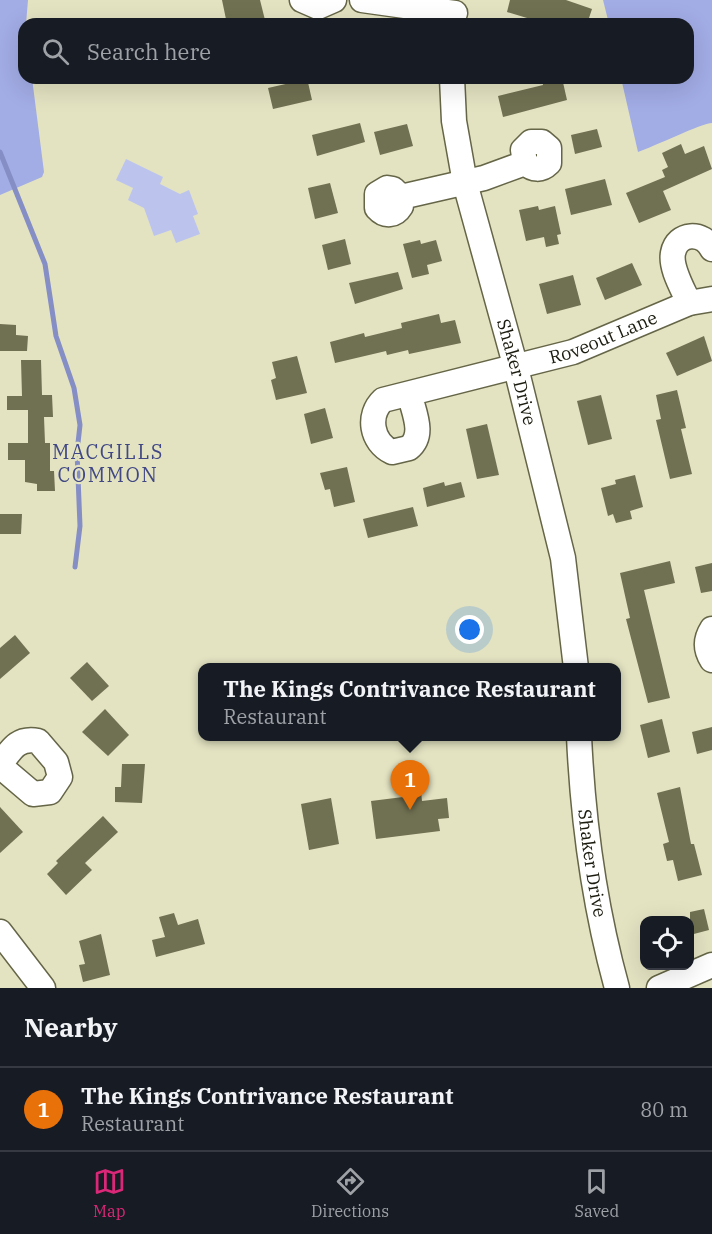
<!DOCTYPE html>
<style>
:root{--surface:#171b24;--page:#242831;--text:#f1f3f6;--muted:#9ea1a6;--line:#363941;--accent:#db2777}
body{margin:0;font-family:"IBM Plex Serif",serif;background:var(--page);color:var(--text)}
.controls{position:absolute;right:18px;bottom:18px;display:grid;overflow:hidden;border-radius:12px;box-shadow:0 6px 24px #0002}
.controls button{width:54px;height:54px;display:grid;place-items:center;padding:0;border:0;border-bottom:2px solid var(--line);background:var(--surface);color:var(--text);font:30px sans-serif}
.you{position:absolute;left:470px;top:630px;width:21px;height:21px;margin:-15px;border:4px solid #fff;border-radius:50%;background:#1a73e8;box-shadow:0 0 0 9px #1a73e833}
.badge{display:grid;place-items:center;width:39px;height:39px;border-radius:50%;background:var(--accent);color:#fff;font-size:20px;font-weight:700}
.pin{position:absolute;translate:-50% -50px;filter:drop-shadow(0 2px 3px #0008)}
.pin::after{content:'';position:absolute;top:32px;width:21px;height:18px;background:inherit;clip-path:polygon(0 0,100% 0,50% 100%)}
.popup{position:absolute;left:198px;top:663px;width:423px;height:78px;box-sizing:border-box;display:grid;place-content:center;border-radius:12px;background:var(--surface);filter:drop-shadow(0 2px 4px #0005);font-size:20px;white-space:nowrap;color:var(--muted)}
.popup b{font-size:22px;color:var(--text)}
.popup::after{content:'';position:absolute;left:50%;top:100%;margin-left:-12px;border:12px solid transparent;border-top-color:var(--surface)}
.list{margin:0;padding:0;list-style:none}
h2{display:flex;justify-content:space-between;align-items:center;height:78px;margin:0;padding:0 24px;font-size:26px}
h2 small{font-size:20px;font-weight:400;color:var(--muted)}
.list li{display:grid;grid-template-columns:39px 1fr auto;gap:18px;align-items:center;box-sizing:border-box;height:84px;padding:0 24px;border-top:2px solid var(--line)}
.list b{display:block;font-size:22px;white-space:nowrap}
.list p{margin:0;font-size:20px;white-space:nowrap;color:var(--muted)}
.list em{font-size:20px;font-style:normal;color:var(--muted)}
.icon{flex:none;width:33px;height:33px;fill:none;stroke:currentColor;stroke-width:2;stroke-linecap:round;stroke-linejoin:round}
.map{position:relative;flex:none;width:712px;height:988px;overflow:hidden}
.search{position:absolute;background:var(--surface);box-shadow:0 6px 24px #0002;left:18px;right:18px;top:18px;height:66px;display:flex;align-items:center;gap:15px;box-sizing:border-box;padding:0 21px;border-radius:18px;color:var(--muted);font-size:22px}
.sheet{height:162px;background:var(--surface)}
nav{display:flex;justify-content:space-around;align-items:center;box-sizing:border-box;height:84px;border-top:2px solid var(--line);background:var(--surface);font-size:16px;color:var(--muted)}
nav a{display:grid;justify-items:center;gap:3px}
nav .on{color:var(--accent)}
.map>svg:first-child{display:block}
.green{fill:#bcc4ee}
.forest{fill:#a2ace5}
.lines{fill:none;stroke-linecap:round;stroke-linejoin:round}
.stream{stroke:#858ec5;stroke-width:5}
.building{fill:#707052}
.minor-casing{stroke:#656547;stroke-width:27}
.minor{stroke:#fff;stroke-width:24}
.labels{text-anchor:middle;stroke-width:4.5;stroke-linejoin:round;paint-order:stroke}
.street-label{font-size:18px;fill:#1b1b0f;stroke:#e3e3c2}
.neighbourhood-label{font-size:20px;letter-spacing:1.5px;fill:#414884;stroke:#e3e3c2}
</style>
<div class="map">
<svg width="712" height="988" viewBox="0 0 712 988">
<rect width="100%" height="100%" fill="#e3e3c2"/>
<polygon class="green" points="126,159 163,177 160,184 180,194 189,190 198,214 193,216 200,234 176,243 171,230 154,236 144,208 128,200 133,188 116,180"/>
<g class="forest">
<polygon points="0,0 28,0 26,24 24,24 24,78 32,78 44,172 42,177 0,195"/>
<path d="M603,0H712V123C702,123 653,147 638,152L621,78H688V24H609Z"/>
</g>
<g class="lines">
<polyline class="stream" points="0,152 45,264 56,336 74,388 80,425 77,452 80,526 75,567"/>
</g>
<g class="building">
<polygon points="222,0 260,0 266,24 227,24"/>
<polygon points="510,0 566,0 592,9 587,24 547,24 507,12"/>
<polygon points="289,78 307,78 312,100 273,109 268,88 290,83"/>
<polygon points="542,78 562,78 567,100 503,117 498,96 543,85"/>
<polygon points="360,123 365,142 317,156 312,135"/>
<polygon points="407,124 413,146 380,155 374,132"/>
<polygon points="597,129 602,147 575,154 571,135"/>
<polygon points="681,144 685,154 704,146 712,169 663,191 671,210 639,223 626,193 665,177 662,170 668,167 662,153"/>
<polygon points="605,179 612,205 571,215 565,189"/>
<polygon points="330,183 338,213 315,219 308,188"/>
<polygon points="538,206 539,210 555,206 561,234 557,235 559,244 546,247 544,237 526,241 519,210"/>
<polygon points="345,239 351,264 328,270 322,245"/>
<polygon points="420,240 421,244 436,240 442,261 427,265 429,274 412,278 403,244"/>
<polygon points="632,263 642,285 605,300 596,278"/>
<polygon points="398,272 403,289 355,304 349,283"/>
<polygon points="573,275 581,305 547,314 539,284"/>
<polygon points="439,314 441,323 455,320 461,343 409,354 408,350 387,355 386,351 335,363 330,342 364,333 365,337 402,328 401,323"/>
<polygon points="0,324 16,325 16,335 28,336 27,351 0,351"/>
<polygon points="704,336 712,361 677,376 666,353"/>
<polygon points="297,356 307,393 276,400 271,380 276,378 272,362"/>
<polygon points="21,360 41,360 42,395 52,395 53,417 44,417 45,443 50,443 50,471 54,471 55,491 37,491 37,484 25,482 25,460 8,460 8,443 28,443 28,410 7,410 7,396 22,396"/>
<polygon points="677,390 686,428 681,429 692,474 670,479 656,420 661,419 656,395"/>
<polygon points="601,395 612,439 588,445 577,401"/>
<polygon points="325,408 333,438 311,444 304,414"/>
<polygon points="487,424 499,475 477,479 466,429"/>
<polygon points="347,467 355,502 334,507 330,489 325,490 320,473"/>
<polygon points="635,475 643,507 630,511 632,519 616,523 613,514 608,516 601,488 616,484 615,480"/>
<polygon points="444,482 445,486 461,482 465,497 427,507 423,488"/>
<polygon points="413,507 418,526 368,538 363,519"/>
<polygon points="0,514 22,514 21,534 0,534"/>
<polygon points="670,561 675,583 644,590 670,698 648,703 626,619 630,618 620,573"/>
<polygon points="712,563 712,591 701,593 695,567"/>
<polygon points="15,635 30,653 0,679 0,648"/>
<polygon points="87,662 109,686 92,701 70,678"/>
<polygon points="105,709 129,735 108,756 82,732"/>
<polygon points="662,719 670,752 648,758 640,725"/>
<polygon points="712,727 712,750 697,754 692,732"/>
<polygon points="122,764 145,764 142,803 115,802 115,787 121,787"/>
<polygon points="419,771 422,801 447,798 449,818 438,819 440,831 376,839 371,801 403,797 400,773"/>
<polygon points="680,787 691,844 694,844 702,875 678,881 673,860 667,861 663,844 669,842 657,793"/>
<polygon points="331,798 339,844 309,850 301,804"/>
<polygon points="0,807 23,832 0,853"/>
<polygon points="103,816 118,832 85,863 92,870 66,895 47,874 58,863 56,861"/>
<polygon points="704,909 709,930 690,935 690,912"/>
<polygon points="174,913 178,925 198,919 205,944 156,957 152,940 165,937 159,917"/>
<polygon points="101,934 110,975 83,982 79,965 85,964 79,941"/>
</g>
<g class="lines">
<defs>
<g id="minor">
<polyline points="302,0 318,7 334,0"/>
<polyline points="362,0 455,13"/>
<path id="s1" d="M452,78L454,121L465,183L516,368L563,558L576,668"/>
<path d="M401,197V206C395,216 385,217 377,208V194L387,188L393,189L401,197L484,178L525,163C533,170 541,171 549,163V148L542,142H531L523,150L525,163"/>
<path d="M689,303C683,289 670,268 673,253C677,232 703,231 712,249"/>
<path id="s2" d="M410,396C414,413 425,435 409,448L392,452C371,442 367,415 383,400L573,352L689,303L712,299"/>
<path d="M712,629C705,640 705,649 712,660"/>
<path id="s3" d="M579,736C583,823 594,905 617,988"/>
<path d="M0,765C11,750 17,737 38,741L56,762L60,777L50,792L33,794L0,766"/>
<polyline points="0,932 43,988"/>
<polyline points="659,988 712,965"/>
</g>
</defs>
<use href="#minor" class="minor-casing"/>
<use href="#minor" class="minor"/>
</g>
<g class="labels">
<g class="street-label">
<text dy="6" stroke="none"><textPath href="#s2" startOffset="364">Roveout Lane</textPath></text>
<text dy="6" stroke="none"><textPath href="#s1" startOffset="302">Shaker Drive</textPath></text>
<text dy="6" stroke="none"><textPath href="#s3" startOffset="128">Shaker Drive</textPath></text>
</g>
<g class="neighbourhood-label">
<text x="108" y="459">MACGILLS<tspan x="108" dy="23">COMMON</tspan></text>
</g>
</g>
</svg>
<div class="controls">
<button><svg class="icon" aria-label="locate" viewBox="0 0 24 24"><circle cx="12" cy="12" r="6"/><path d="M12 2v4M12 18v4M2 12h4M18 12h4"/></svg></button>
</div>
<div class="you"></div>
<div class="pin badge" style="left:410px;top:810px;background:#e8710a">1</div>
<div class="popup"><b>The Kings Contrivance Restaurant</b>Restaurant</div>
<div class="search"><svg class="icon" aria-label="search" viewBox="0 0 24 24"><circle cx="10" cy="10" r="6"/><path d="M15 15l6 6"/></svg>Search here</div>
</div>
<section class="sheet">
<h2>Nearby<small></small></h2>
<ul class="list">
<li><span class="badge" style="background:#e8710a">1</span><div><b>The Kings Contrivance Restaurant</b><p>Restaurant</p></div><em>80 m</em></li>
</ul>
</section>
<nav>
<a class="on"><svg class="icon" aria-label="map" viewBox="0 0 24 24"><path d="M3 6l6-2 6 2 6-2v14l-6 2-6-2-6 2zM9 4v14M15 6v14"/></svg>Map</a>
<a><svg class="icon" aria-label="directions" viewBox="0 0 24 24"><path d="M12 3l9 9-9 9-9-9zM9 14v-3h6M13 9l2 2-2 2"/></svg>Directions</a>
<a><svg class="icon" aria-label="saved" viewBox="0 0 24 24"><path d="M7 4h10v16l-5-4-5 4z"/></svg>Saved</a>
</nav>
